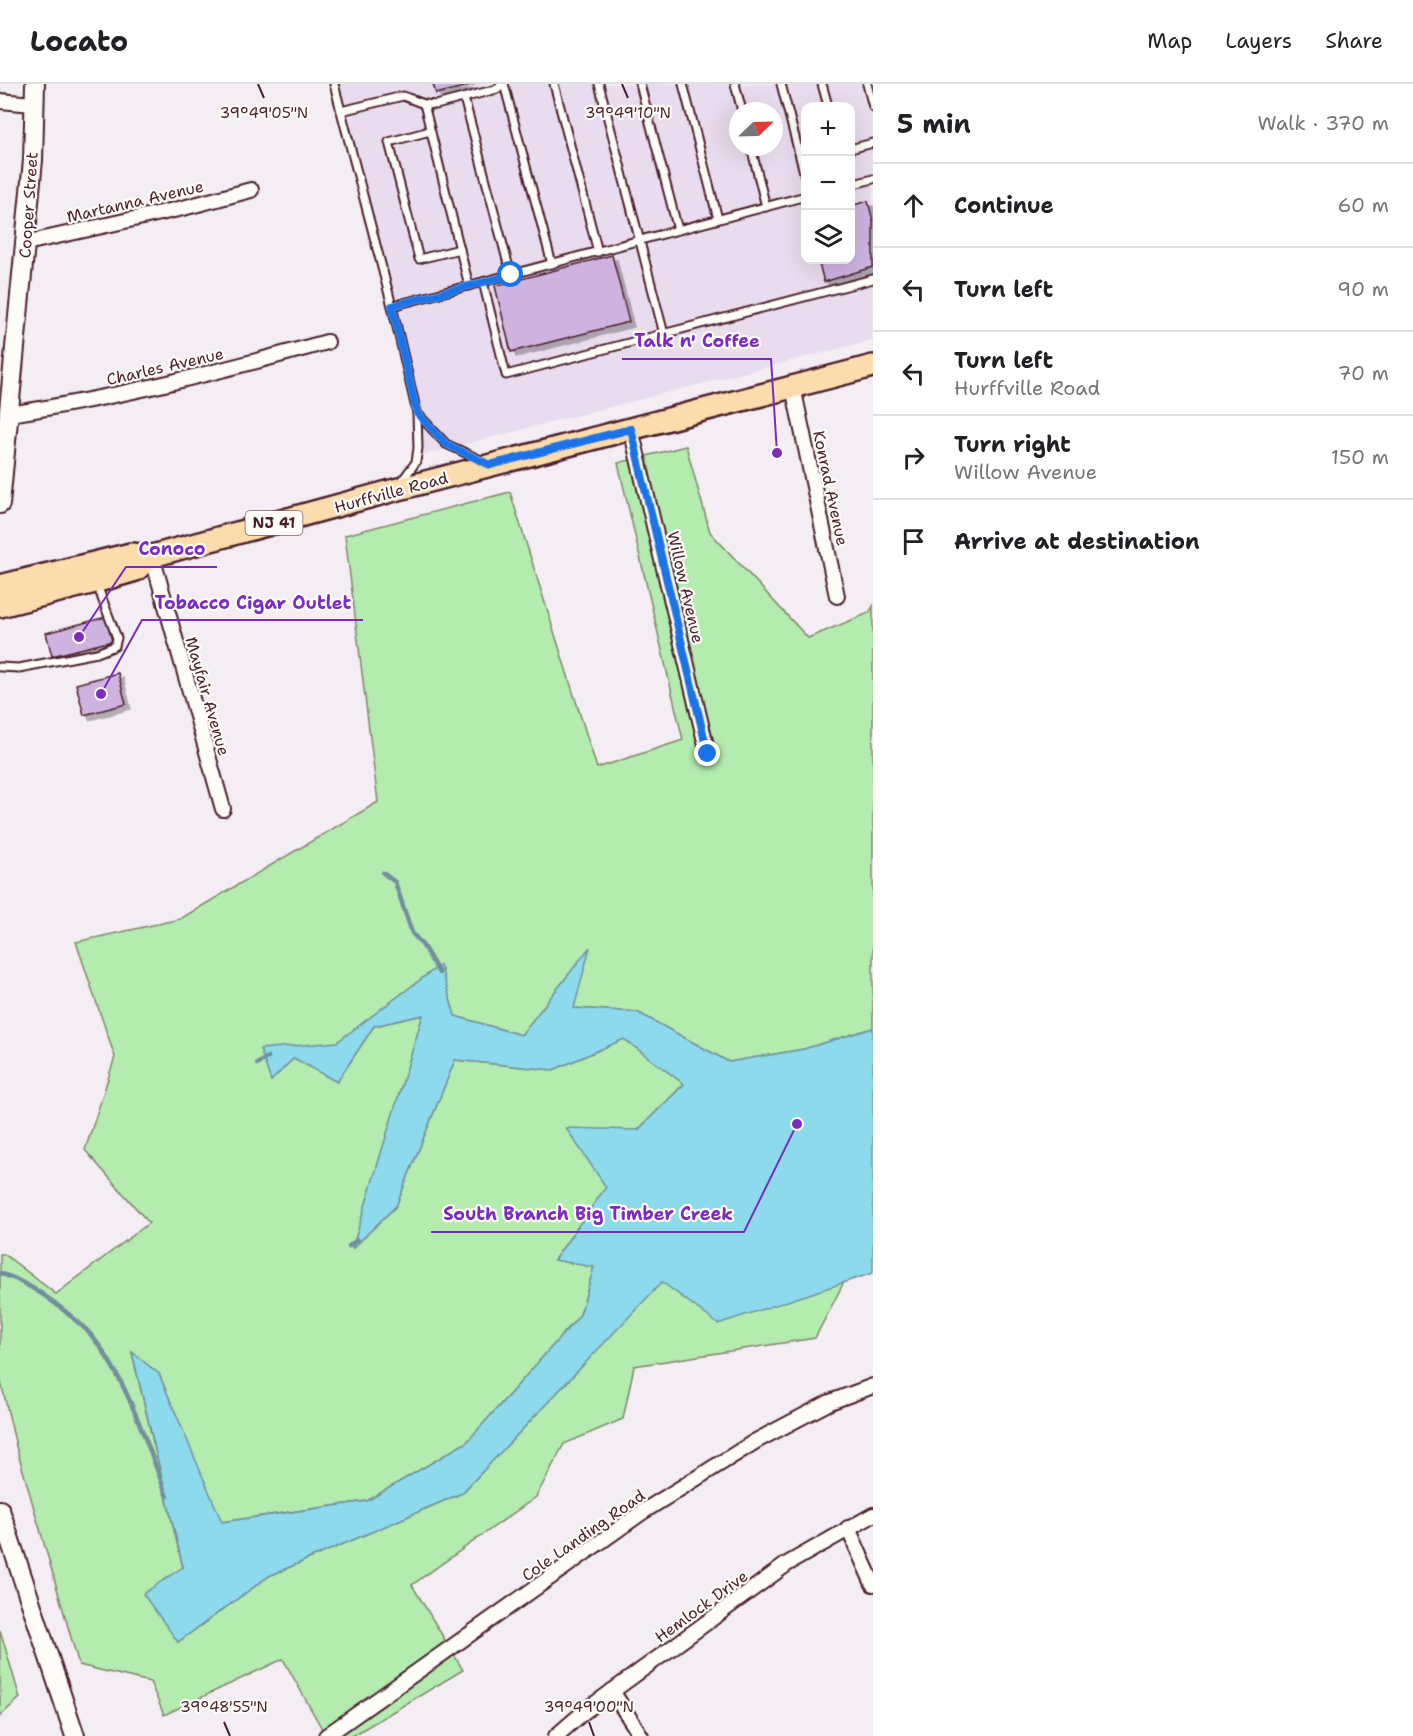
<!DOCTYPE html>
<meta charset="utf-8">
<style>
:root{--surface:#fff;--page:#f2f2f2;--text:#202124;--muted:#757577;--line:#e0e0e0}
body{margin:0;font-family:"Shantell Sans",sans-serif;background:var(--page);color:var(--text)}
.controls{position:absolute;right:18px;top:18px;display:grid;overflow:hidden;border-radius:12px;box-shadow:0 6px 24px #0002}
.controls button{width:54px;height:54px;display:grid;place-items:center;padding:0;border:0;border-bottom:2px solid var(--line);background:var(--surface);color:var(--text);font:30px sans-serif}
.compass{position:absolute;left:729px;top:18px;width:54px;height:54px;border-radius:50%;background:var(--surface);box-shadow:0 6px 24px #0002;rotate:67deg}
.stop{position:absolute;width:18px;height:18px;margin:-14px;border:4px solid #1a73e8;border-radius:50%;background:#fff}
.stop.end{background:#1a73e8;border-color:#fff;box-shadow:0 2px 6px #0008}
.list{margin:0;padding:0;list-style:none}
h2{display:flex;justify-content:space-between;align-items:center;height:78px;margin:0;padding:0 24px;font-size:26px}
h2 small{font-size:20px;font-weight:400;color:var(--muted)}
.list li{display:grid;grid-template-columns:39px 1fr auto;gap:18px;align-items:center;box-sizing:border-box;height:84px;padding:0 24px;border-top:2px solid var(--line)}
.list b{display:block;font-size:22px;white-space:nowrap}
.list p{margin:0;font-size:20px;white-space:nowrap;color:var(--muted)}
.list em{font-size:20px;font-style:normal;color:var(--muted)}
.icon{flex:none;width:33px;height:33px;fill:none;stroke:currentColor;stroke-width:2;stroke-linecap:round;stroke-linejoin:round}
.map{position:relative;flex:none;width:873px;height:1652px;overflow:hidden}
header{display:flex;align-items:center;gap:36px;box-sizing:border-box;height:84px;padding:0 30px;background:var(--surface);border-bottom:2px solid var(--line)}
header strong{font-size:28px}
nav{display:flex;gap:33px;margin-inline-start:auto;font-size:21px}
main{display:flex}
aside{flex:1;background:var(--surface)}
.map>svg:first-child{display:block}
.built{fill:#e9dcee;fill-rule:evenodd}
.green{fill:#b4ebae;stroke:#7f856c;stroke-width:1.5}
.water{fill:#8cdaeb;stroke:#728f9e;stroke-width:1.5}
.lines{fill:none;stroke-linecap:round;stroke-linejoin:round}
.stream{stroke:#728f9e;stroke-width:4.5}
.building{fill:#ceb3e1;stroke:#4a1f2b;stroke-width:1.5;filter:url(#shadow)}
.lane-casing{stroke:#4a1f2b;stroke-width:11}
.street-casing{stroke:#4a1f2b;stroke-width:18}
.secondary-casing{stroke:#4a1f2b;stroke-width:22}
.primary-casing{stroke:#4a1f2b;stroke-width:26}
.lane{stroke:#fdfcf7;stroke-width:7}
.street{stroke:#fdfcf7;stroke-width:14}
.secondary{stroke:#fdfcf7;stroke-width:18}
.primary{stroke:#fcdcac;stroke-width:21}
.route{stroke:#1a73e8;stroke-width:8}
.ticks{fill:none;stroke:#4a1f2b;stroke-width:2}
.labels{text-anchor:middle;stroke-width:4.5;stroke-linejoin:round;paint-order:stroke}
.shield{fill:#fdfcf7;stroke:#806168;stroke-width:1.5}
.shield-label{font-size:15px;font-weight:bold;fill:#4a1f2b}
.street-label{font-size:16px;fill:#4a1f2b;stroke:#fdfcf7}
.ticks-label{font-size:15px;text-anchor:middle;fill:#4a1f2b;stroke:#fdfcf7;stroke-width:4.5;stroke-linejoin:round;paint-order:stroke}
.leader{fill:none;stroke:#7b2cbf;stroke-width:2}
.callout-dot{fill:#7b2cbf;stroke:#fdfcf7;stroke-width:2}
.callout-label{font-size:18px;text-anchor:middle;font-weight:bold;fill:#7b2cbf;stroke:#fdfcf7;stroke-width:4.5;stroke-linejoin:round;paint-order:stroke}
</style>
<header>
<strong>Locato</strong>
<nav><a>Map</a><a>Layers</a><a>Share</a></nav>
</header>
<main>
<div class="map">
<svg width="873" height="1652" viewBox="0 0 873 1652">
<defs>
<filter id="shadow"><feDropShadow dx="5" dy="5" stdDeviation="0" flood-color="#0004"/></filter>
</defs>
<rect width="100%" height="100%" fill="#f4edf3"/>
<filter id="ink" filterUnits="userSpaceOnUse"><feTurbulence type="fractalNoise" baseFrequency=".0167" numOctaves="2"/><feDisplacementMap in="SourceGraphic" scale="12" xChannelSelector="R" yChannelSelector="G"/><feConvolveMatrix kernelMatrix="1 2 1 2 8 2 1 2 1" color-interpolation-filters="sRGB"/></filter>
<g filter="url(#ink)">
<path class="built" d="M337,0H873V256L422,371ZM806,22H850V176H806ZM738,27H774V63H738Z"/>
<g class="green">
<polygon points="686,362 710,448 808,554 869,529 873,522 873,944 804,965 729,978 637,928 573,924 589,865 521,951 455,932 440,881 337,959 261,966 294,974 337,998 374,942 423,931 353,1164 396,1122 455,976 553,986 624,955 684,1000 638,1046 606,1103 554,1176 594,1183 580,1231 467,1358 367,1417 221,1438 159,1290 132,1269 183,1484 178,1558 269,1492 462,1409 662,1197 718,1239 844,1198 815,1254 634,1282 623,1335 564,1360 536,1413 412,1501 463,1586 352,1652 326,1652 283,1575 164,1631 150,1598 79,1581 16,1362 0,1294 0,1170 4,1170 56,1210 149,1139 85,1066 115,973 76,858 180,835 378,718 345,451 510,408 597,684 683,656 618,379"/>
<polygon points="0,1546 20,1614 0,1632"/>
</g>
<polygon class="water" points="590,863 574,924 637,928 729,978 804,965 873,944 873,1189 718,1240 662,1198 462,1409 269,1492 178,1558 143,1510 183,1483 132,1268 159,1290 222,1438 367,1417 467,1358 580,1231 594,1183 554,1176 606,1103 566,1044 638,1046 684,1000 624,955 553,986 455,976 396,1122 352,1165 423,931 374,942 337,998 294,974 271,997 260,965 337,958 440,881 455,932 521,951"/>
<g class="lines">
<g class="stream">
<polyline points="383,789 395,798 412,849 423,862 439,889"/>
<polyline points="257,980 268,973"/>
<polyline points="349,1162 357,1156"/>
<path d="M0,1189C21,1196 39,1207 56,1220C68,1230 81,1239 91,1251C126,1293 148,1362 167,1413"/>
</g>
</g>
<g class="building">
<polygon points="433,0 475,0 436,10"/>
<polygon points="868,117 873,137 873,183 824,198 818,176 850,176 850,122"/>
<polygon points="612,171 629,238 511,268 495,202"/>
<polygon points="106,533 112,557 52,572 46,549"/>
<polygon points="118,589 126,620 84,631 76,600"/>
</g>
<g class="lines">
<defs>
<g id="lane">
<polyline points="334,0 341,27 403,12 424,20 436,21 497,5 502,0"/>
<polyline points="504,0 552,180"/>
<polyline points="554,0 598,168"/>
<polyline points="599,0 664,250"/>
<polyline points="640,0 678,146"/>
<polyline points="683,0 718,135"/>
<polyline points="735,0 742,27"/>
<polyline points="781,0 806,96"/>
<polyline points="822,0 828,22"/>
<polyline points="867,0 873,23"/>
<polyline points="464,14 511,191"/>
<polyline points="424,20 469,202"/>
<polyline points="341,27 392,222 806,112"/>
<polyline points="430,47 389,58 419,175 460,165"/>
<polyline points="751,63 766,123"/>
<polyline points="850,65 873,59"/>
<polyline points="850,101 873,95"/>
<polyline points="483,198 506,291 873,195"/>
<polyline points="392,222 417,329"/>
<polyline points="401,398 416,378 418,364 417,329 446,360 483,377"/>
<polyline points="0,583 19,584 97,569 115,562 117,554 97,501"/>
</g>
<g id="street">
<polyline points="0,17 33,20"/>
<polyline points="26,159 183,124 251,106"/>
<polyline points="793,303 837,512"/>
<path d="M9,330C116,314 222,287 327,258"/>
<polyline points="631,345 708,670"/>
<polyline points="152,472 223,725"/>
<polyline points="848,1444 873,1500"/>
<polyline points="612,1607 641,1652"/>
<polyline points="326,1652 644,1427 756,1357 830,1318 873,1302"/>
<polyline points="556,1652 585,1627 787,1480 873,1431"/>
</g>
<g id="secondary">
<polyline points="0,420 33,76 35,0"/>
<polyline points="0,1426 75,1652"/>
</g>
<g id="primary">
<polyline points="0,502 131,470 152,472 395,406 873,282"/>
<polyline points="0,522 95,498 136,486 152,472"/>
</g>
</defs>
<use href="#lane" class="lane-casing"/>
<use href="#street" class="street-casing"/>
<use href="#secondary" class="secondary-casing"/>
<use href="#primary" class="primary-casing"/>
<use href="#lane" class="lane"/>
<use href="#street" class="street"/>
<use href="#secondary" class="secondary"/>
<use href="#primary" class="primary"/>
</g>
</g>
<g class="lines" filter="url(#ink)">
<polyline class="route" points="511,191 392,222 417,329 446,360 490,381 631,345 708,670"/>
</g>
<path class="ticks" d="M258,0L264,14M622,0L628,14M224,1638L230,1652M589,1638L594,1652"/>
<g class="labels">
<rect class="shield" x="245.5" y="427" width="57" height="24" rx="4.5"/>
<g class="shield-label">
<text x="274" y="444">NJ 41</text>
</g>
<g class="street-label">
<text transform="translate(135 117) rotate(-13)" y="6">Martanna Avenue</text>
<text transform="translate(28 121) rotate(-86)" y="6">Cooper Street</text>
<text transform="translate(165 282) rotate(-13)" y="6">Charles Avenue</text>
<text transform="translate(831 404) rotate(78)" y="6">Konrad Avenue</text>
<text transform="translate(391 408) rotate(-15)" y="6">Hurffville Road</text>
<text transform="translate(686 503) rotate(77)" y="6">Willow Avenue</text>
<text transform="translate(208 612) rotate(74)" y="6">Mayfair Avenue</text>
<text transform="translate(583 1451) rotate(-35)" y="6">Cole Landing Road</text>
<text transform="translate(701 1522) rotate(-36)" y="6">Hemlock Drive</text>
</g>
</g>
<g class="ticks-label">
<text x="264" y="34">39°49'05"N</text>
<text x="628" y="34">39°49'10"N</text>
<text x="224" y="1628">39°48'55"N</text>
<text x="589" y="1628">39°49'00"N</text>
</g>
<path class="leader" d="M777 369L771 275H622M79 553L126 483H217M101 610L142 536H363M797 1040L744 1148H431"/>
<g class="callout-dot">
<circle cx="777" cy="369" r="6"/>
<circle cx="79" cy="553" r="6"/>
<circle cx="101" cy="610" r="6"/>
<circle cx="797" cy="1040" r="6"/>
</g>
<g class="callout-label">
<text x="697" y="263">Talk n' Coffee</text>
<text x="172" y="471">Conoco</text>
<text x="253" y="525">Tobacco Cigar Outlet</text>
<text x="588" y="1136">South Branch Big Timber Creek</text>
</g>
</svg>
<div class="controls">
<button>+</button>
<button>−</button>
<button><svg class="icon" aria-label="layers" viewBox="0 0 24 24"><path d="M12 4l9 5-9 5-9-5zM3 14l9 5 9-5"/></svg></button>
</div>
<svg class="compass" viewBox="-18 -18 36 36"><path d="M0-13l5 13h-10z" fill="#e53935"/><path d="M0 13l5-13h-10z" fill="#757577"/></svg>
<div class="stop" style="left:511px;top:191px"></div>
<div class="stop end" style="left:708px;top:670px"></div>
</div>
<aside>
<h2>5 min<small>Walk · 370 m</small></h2>
<ul class="list">
<li><svg class="icon" aria-label="ahead" viewBox="0 0 24 24"><path d="M12 20V5M6 11l6-6 6 6"/></svg><div><b>Continue</b></div><em>60 m</em></li>
<li><svg class="icon" aria-label="left" viewBox="0 0 24 24"><path d="M17 20v-9H6M10 6l-5 5 5 5"/></svg><div><b>Turn left</b></div><em>90 m</em></li>
<li><svg class="icon" aria-label="left" viewBox="0 0 24 24"><path d="M17 20v-9H6M10 6l-5 5 5 5"/></svg><div><b>Turn left</b><p>Hurffville Road</p></div><em>70 m</em></li>
<li><svg class="icon" aria-label="right" viewBox="0 0 24 24"><path d="M7 20v-9h11M14 6l5 5-5 5"/></svg><div><b>Turn right</b><p>Willow Avenue</p></div><em>150 m</em></li>
<li><svg class="icon" aria-label="arrive" viewBox="0 0 24 24"><path d="M6 21V4h12l-3 4 3 4H6"/></svg><div><b>Arrive at destination</b></div></li>
</ul>
</aside>
</main>
